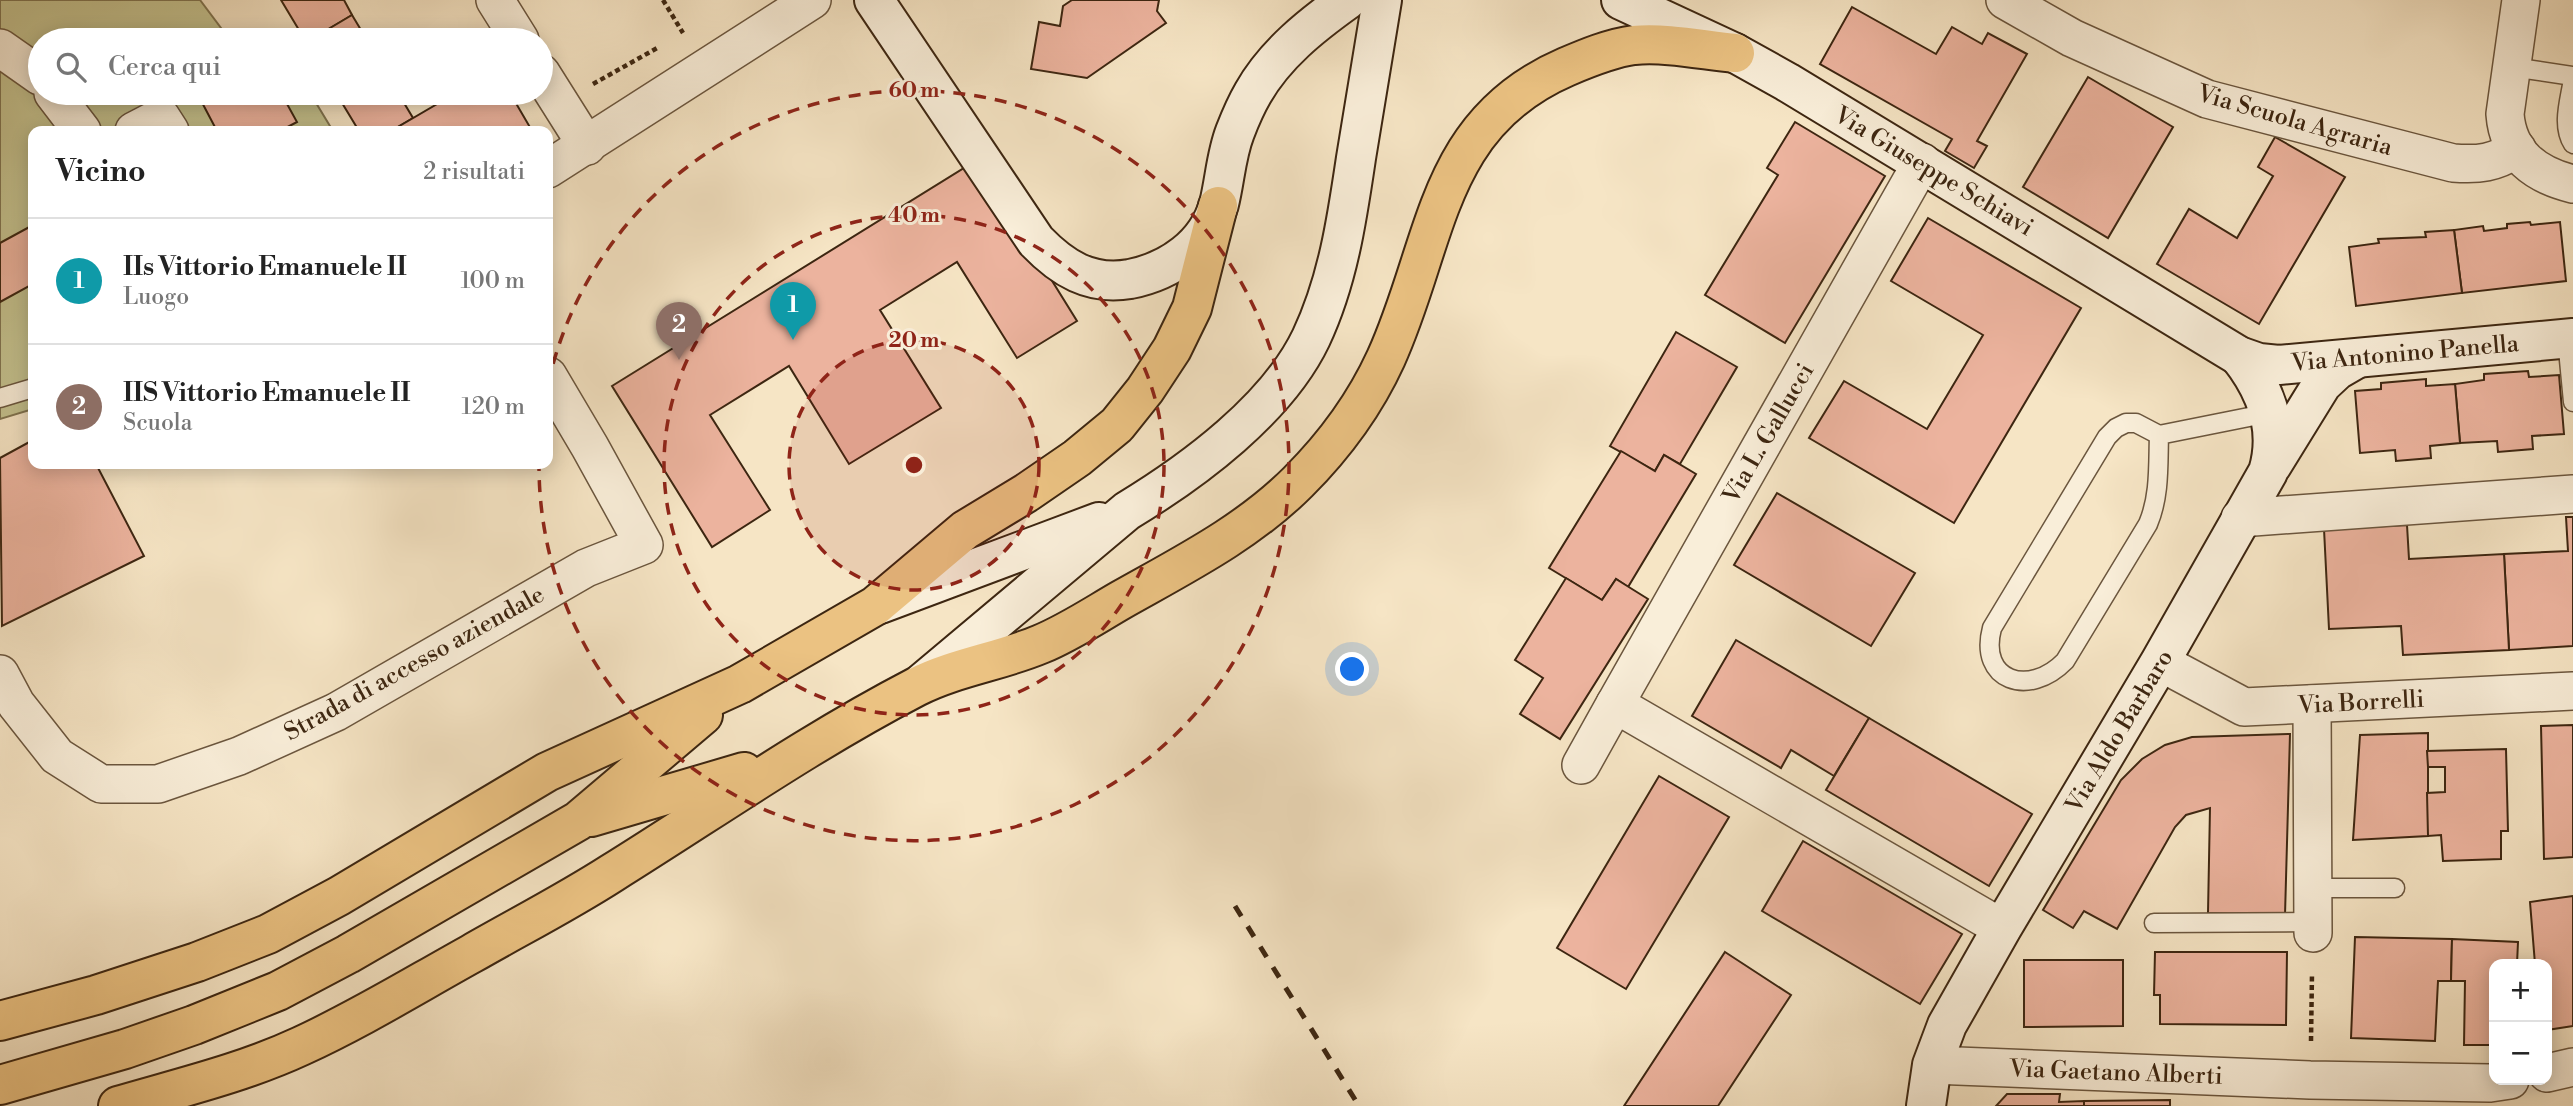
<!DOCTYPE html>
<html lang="it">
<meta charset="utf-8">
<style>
:root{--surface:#fff;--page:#f6f6f6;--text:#222;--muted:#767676;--line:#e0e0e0;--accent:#2563eb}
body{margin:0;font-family:"Libre Bodoni",serif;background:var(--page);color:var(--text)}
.controls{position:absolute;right:21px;bottom:21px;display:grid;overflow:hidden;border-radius:14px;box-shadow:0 4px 18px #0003}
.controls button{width:63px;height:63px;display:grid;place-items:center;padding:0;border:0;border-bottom:2px solid var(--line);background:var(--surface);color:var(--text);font:35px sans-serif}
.you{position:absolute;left:1353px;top:670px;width:24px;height:24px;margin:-18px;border:5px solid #fff;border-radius:50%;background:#1a73e8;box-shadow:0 0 0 10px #1a73e833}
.badge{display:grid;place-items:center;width:46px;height:46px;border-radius:50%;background:var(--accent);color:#fff;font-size:23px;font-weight:700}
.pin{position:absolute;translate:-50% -58px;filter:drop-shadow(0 2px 4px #0008)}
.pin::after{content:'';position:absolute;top:37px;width:24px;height:21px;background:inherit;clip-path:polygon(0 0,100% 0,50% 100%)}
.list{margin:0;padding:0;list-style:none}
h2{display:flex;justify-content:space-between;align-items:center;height:91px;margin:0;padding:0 28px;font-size:30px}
h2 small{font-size:23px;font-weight:400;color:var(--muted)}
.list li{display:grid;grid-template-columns:46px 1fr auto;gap:21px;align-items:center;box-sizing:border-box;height:126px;padding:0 28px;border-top:2px solid var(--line)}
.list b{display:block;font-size:26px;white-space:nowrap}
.list p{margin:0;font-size:23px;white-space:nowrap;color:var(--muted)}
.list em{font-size:23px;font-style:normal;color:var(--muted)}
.icon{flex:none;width:38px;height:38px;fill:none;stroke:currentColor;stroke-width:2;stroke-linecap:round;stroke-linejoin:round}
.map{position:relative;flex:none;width:2573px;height:1106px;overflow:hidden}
.search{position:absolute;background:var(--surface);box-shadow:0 4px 18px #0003;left:28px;top:28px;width:525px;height:77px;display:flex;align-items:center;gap:18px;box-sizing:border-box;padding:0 24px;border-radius:38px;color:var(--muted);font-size:26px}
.panel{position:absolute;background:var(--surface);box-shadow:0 4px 18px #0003;left:28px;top:126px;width:525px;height:343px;border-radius:14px}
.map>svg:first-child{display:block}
.green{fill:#c4c28f;stroke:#807450;stroke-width:2}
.building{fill:#ecb39e;stroke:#3d2611;stroke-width:2}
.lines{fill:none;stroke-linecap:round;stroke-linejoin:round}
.lane-casing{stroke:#6b563e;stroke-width:21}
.street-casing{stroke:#6b563e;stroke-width:40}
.secondary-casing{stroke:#3d2611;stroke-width:42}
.highway-casing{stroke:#3d2611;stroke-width:42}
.path{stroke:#3d2611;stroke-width:4.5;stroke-dasharray:5 3.5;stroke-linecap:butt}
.lane{stroke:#f9eed9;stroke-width:18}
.street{stroke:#f9eed9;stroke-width:37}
.secondary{stroke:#f9eed9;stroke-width:38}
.highway{stroke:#ebc282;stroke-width:38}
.rail{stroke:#3d2611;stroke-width:5;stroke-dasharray:12 12;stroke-linecap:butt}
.ring{fill:none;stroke:#8f2418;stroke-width:3.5;stroke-dasharray:12 9}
.labels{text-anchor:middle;stroke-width:6;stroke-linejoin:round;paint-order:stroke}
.street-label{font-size:24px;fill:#3d2611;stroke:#f9eed9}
.centre{fill:#8f2418;stroke:#f9eed9;stroke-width:3.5}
.ring-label{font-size:21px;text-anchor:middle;font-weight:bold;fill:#8f2418;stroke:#f9eed9;stroke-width:6;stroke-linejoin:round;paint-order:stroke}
</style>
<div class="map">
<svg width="2573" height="1106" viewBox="0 0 2573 1106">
<rect width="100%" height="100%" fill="#f6e5c5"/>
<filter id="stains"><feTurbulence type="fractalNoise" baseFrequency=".00286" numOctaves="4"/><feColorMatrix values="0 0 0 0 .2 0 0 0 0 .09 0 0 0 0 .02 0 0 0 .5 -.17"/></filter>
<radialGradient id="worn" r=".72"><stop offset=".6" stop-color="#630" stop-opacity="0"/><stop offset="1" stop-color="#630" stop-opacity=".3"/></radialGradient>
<polygon class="green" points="0,0 200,0 230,40 40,40 40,93 310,93 333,131 33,131 33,409 0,419"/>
<g class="building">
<polygon points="281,0 344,0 352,15 310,40 305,40"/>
<polygon points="1072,0 1159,0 1157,11 1166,23 1087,78 1031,69 1039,22 1060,26 1063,6"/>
<polygon points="1852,7 1936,54 1952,27 1982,44 1988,33 2027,54 1977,141 1987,146 1974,168 1945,151 1952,139 1820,64"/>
<polygon points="352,15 367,40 310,40"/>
<polygon points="2088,77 2173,127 2108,238 2023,187"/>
<polygon points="197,93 281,93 297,122 280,131 217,131"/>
<polygon points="336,93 398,93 413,118 391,131 359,131"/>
<polygon points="456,93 510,93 531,129 527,131 391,131"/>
<polygon points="1795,122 1885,176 1785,343 1705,295 1778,175 1767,168"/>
<polygon points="2275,137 2345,177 2259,324 2157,264 2189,209 2237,238 2273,176 2258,167"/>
<polygon points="977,160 1077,321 1017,358 957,262 880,310 941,408 849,464 789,366 710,415 770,510 712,547 612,386"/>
<polygon points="1928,218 2081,308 1954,523 1809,438 1844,381 1927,429 1983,335 1891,281"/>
<polygon points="2530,222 2531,225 2560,222 2566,281 2462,293 2454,230 2483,226 2484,231 2507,228 2507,224"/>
<polygon points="33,225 33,284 0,302 0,243"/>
<polygon points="2454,230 2462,293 2356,306 2349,247 2379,243 2378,239 2426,237 2425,232"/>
<polygon points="1676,332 1737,367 1680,464 1664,455 1655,471 1610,446"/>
<polygon points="2528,371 2529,377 2559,375 2564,434 2532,436 2533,449 2498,452 2497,441 2460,443 2455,384 2484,380 2484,374"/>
<polygon points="2426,379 2426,386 2455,384 2460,443 2430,446 2431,458 2396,461 2395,450 2360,453 2355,391 2381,389 2381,383"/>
<polygon points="33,440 33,464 96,464 144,556 2,626 0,458"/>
<polygon points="1621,451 1655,471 1664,455 1696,474 1628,587 1616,579 1602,600 1549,568"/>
<polygon points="1777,493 1915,573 1871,646 1734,565"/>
<polygon points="2566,517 2573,517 2573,646 2509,650 2504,554 2568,551"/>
<polygon points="2407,525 2409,559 2504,554 2509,650 2403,655 2401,626 2329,629 2324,529"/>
<polygon points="1566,578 1602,600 1616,579 1648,599 1560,739 1520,714 1543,678 1515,660"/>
<polygon points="1736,640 1869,718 1834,776 1791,750 1781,768 1692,716"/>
<polygon points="1869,718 2032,814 1989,886 1826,790"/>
<polygon points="2573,725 2573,857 2544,859 2541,726"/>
<polygon points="2428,733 2428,836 2353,840 2360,735"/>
<polygon points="2290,734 2285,915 2208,913 2210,808 2186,815 2175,827 2117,929 2084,911 2073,928 2043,910 2121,780 2142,759 2165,745 2192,737"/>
<polygon points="2506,749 2508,831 2501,831 2501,859 2443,861 2441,835 2428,836 2427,793 2445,792 2445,767 2428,767 2427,751"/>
<polygon points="1659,776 1729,817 1626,989 1557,948"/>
<polygon points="1803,841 1962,934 1920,1004 1762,911"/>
<polygon points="2573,896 2573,1026 2547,1030 2547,964 2535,964 2530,902"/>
<polygon points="2355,937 2452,939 2451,981 2438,981 2435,1041 2351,1038"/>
<polygon points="2452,939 2518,942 2517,964 2494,964 2494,1045 2464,1045 2465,981 2451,981"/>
<polygon points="1725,952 1791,995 1718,1106 1624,1106"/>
<polygon points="2155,952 2287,952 2286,1025 2160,1024 2160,995 2154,995"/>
<polygon points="2024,960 2123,960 2123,1026 2024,1027"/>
<polygon points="2007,1094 2060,1094 2059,1102 2084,1101 2084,1106 1996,1106"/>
<polygon points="2170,1100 2170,1106 2084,1106 2084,1101"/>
</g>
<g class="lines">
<defs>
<g id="lane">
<polyline points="2512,67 2573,76"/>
<path d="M2573,79C2570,100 2561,125 2573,144"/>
<polyline points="2567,339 2573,402"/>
<polyline points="0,398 33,388"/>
<path d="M2159,435C2158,465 2160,496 2148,524L2065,661C2029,698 1978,681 1992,628L2107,437L2116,428L2126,423H2136L2159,435L2269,413"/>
<polyline points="2312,888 2395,888"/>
<polyline points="2154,923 2313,922"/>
</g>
<g id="street">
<polyline points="495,0 520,40"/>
<path d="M2005,0L2072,38L2207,99L2453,163C2480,165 2494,163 2517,149"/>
<path d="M2521,0L2505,114C2508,155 2536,175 2573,184"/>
<polyline points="0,48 40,76"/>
<polyline points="541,73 587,146"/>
<polyline points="53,93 82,131"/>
<polyline points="134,131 161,117 170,131"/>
<polyline points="1922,162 1615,704 2002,928"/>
<polyline points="548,169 812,0"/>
<polyline points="2240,518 2573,494"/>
<polyline points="2160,662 2244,707 2573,691"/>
<polyline points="0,674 16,704 57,756 101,784 158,784 239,756 336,712 586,568 644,545 590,447 548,376"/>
<polyline points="2312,704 2313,933"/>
<polyline points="1581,765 1615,704"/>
<polyline points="1932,1065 2310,1080 2490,1083 2510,1080"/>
<polyline points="2547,1073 2573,1067"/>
</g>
<g id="secondary">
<path d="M874,0L1036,241C1062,268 1090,286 1130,279C1170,271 1207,246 1219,204C1225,180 1226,155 1235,132C1240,119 1246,105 1253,93C1275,54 1312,25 1347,0"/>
<polyline points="1621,0 1735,53 1787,82 2239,356 2259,363 2279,365 2573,338"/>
<polyline points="2272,465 2322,384 2337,370 2356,359"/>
<polyline points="880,604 1099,522"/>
<path d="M922,683L1127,511C1193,471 1277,409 1311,338C1338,281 1347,219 1356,158C1365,105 1373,53 1382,0"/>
<path d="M1926,1106L1932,1065L1947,1025L2002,928L2160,662L2268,472C2281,429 2266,390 2239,356"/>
</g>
<g id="highway">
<polyline points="591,817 744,772"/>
<polyline points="0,1021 96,995 197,962 268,934 339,896 547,772 740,684 875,606 965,530 1026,493 1077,458 1117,425 1145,390 1172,349 1192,308 1218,206"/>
<polyline points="0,1085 125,1049 194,1025 278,991 348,954 578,821 703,715"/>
<path d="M118,1106C179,1088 243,1073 301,1046C360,1019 415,985 471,954C518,927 567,902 612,873C713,810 810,742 916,687C955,667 1001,661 1041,644C1068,633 1095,615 1121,600C1183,565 1247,533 1298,482C1333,447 1365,404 1386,358C1438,244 1434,124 1566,67C1587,58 1611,48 1634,45C1667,42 1703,50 1735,53"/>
</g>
</defs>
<use href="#lane" class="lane-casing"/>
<use href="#street" class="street-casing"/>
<use href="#secondary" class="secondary-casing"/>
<use href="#highway" class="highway-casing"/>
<g class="path">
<polyline points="663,0 683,33"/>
<polyline points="593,84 659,47"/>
<polyline points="2311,1041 2312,973"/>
</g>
<use href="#lane" class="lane"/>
<use href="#street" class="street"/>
<use href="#secondary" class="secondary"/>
<use href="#highway" class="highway"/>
<polyline class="rail" points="1235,906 1359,1106"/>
</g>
<circle cx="914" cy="465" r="125" fill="#8f2418" fill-opacity=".12"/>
<g class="ring">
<circle cx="914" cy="465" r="125"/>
<circle cx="914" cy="465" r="250"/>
<path d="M548 384A375 375 0 1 1 539 465"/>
</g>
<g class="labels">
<g class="street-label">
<text transform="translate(2295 120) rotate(16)" y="8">Via Scuola Agraria</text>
<text transform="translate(1934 171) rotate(31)" y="8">Via Giuseppe Schiavi</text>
<text transform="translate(2405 353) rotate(-5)" y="8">Via Antonino Panella</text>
<text transform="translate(1768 433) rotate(-60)" y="8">Via L. Gallucci</text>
<text transform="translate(414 663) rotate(-29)" y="8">Strada di accesso aziendale</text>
<text transform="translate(2361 702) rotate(-3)" y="8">Via Borrelli</text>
<text transform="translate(2119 731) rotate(-59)" y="8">Via Aldo Barbaro</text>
<text transform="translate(2116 1072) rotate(2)" y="8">Via Gaetano Alberti</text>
</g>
</g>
<circle cx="914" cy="465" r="10" class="centre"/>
<g class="ring-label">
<text x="914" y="97">60 m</text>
<text x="914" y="222">40 m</text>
<text x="914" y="347">20 m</text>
</g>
<rect width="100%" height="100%" filter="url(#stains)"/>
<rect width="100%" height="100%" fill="url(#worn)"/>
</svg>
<div class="controls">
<button>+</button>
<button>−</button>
</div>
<div class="you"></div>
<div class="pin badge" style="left:793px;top:340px;background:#0f9aa8">1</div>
<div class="pin badge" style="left:679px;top:360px;background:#8d6e63">2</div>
<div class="search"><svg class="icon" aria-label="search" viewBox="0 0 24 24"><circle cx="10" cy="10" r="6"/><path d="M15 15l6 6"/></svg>Cerca qui</div>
<section class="panel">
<h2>Vicino<small>2 risultati</small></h2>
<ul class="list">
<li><span class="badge" style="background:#0f9aa8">1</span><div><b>IIs Vittorio Emanuele II</b><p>Luogo</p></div><em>100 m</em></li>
<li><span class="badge" style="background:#8d6e63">2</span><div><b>IIS Vittorio Emanuele II</b><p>Scuola</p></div><em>120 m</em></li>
</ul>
</section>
</div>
